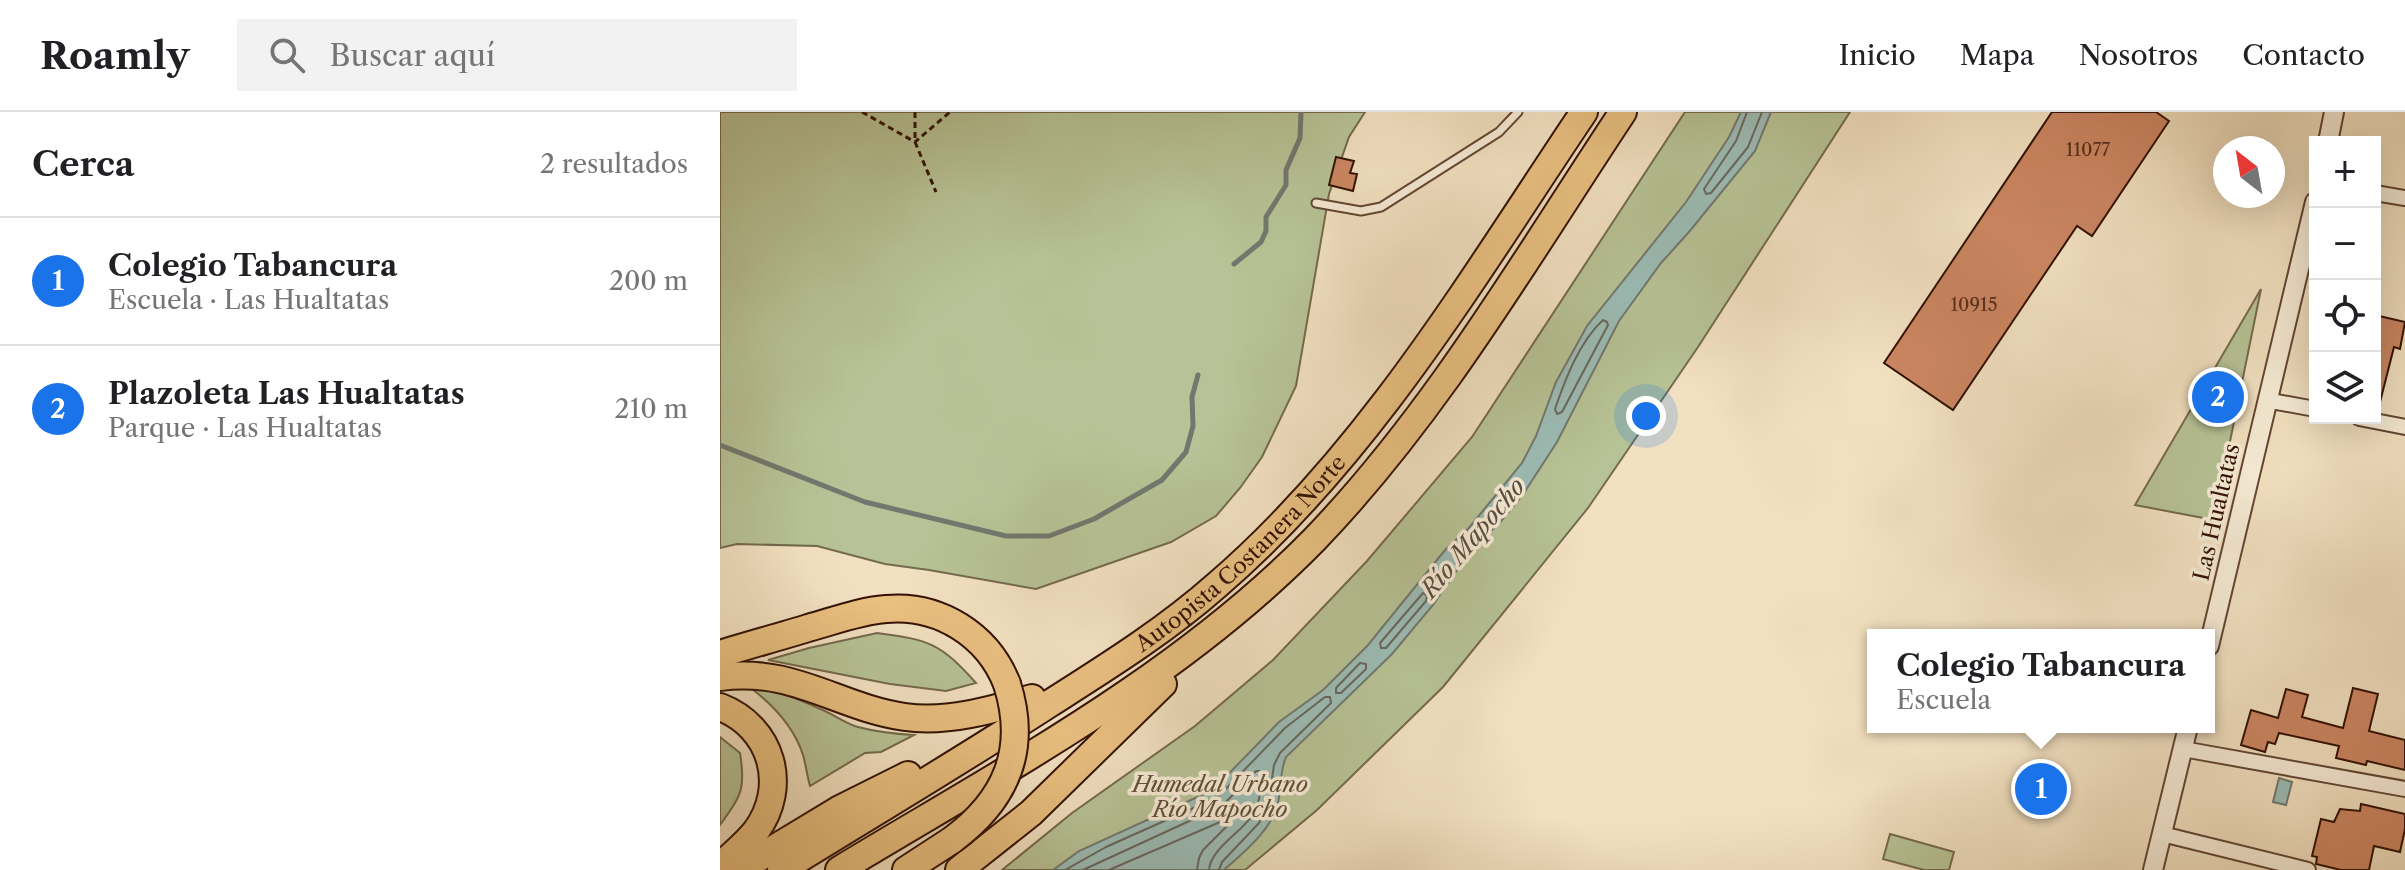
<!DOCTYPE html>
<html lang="es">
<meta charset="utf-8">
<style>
:root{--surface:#fff;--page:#f2f2f2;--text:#202124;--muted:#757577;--line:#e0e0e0;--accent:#1a73e8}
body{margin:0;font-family:"Libre Caslon Text",serif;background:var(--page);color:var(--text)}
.controls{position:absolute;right:24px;top:24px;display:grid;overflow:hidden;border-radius:0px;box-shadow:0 8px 32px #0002}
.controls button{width:72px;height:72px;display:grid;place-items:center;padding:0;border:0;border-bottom:2px solid var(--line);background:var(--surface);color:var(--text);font:40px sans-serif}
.compass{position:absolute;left:1493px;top:24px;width:72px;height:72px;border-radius:50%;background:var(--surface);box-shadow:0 8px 32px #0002;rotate:329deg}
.you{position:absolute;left:926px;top:304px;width:28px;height:28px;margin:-20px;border:6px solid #fff;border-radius:50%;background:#1a73e8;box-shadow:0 0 0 12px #1a73e833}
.badge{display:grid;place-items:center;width:52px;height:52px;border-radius:50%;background:var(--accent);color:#fff;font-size:26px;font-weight:700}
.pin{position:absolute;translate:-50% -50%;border:4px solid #fff;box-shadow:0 2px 8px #0006}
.popup{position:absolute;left:1147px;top:517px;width:348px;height:104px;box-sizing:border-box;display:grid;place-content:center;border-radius:0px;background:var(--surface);filter:drop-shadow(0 2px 6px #0005);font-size:26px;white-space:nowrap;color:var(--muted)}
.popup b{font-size:30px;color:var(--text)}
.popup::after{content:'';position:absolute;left:50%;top:100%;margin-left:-16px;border:16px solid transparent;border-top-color:var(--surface)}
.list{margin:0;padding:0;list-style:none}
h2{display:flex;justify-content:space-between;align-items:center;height:104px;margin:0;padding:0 32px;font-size:34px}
h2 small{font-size:26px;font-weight:400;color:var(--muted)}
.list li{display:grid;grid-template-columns:52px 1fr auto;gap:24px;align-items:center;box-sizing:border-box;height:128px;padding:0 32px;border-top:2px solid var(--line)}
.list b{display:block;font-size:30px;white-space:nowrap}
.list p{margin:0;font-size:26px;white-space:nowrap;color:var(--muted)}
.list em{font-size:26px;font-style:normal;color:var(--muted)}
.icon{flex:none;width:44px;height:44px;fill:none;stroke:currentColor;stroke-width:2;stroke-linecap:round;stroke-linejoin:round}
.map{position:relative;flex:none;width:1685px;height:758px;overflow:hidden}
header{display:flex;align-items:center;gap:48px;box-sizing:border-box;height:112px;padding:0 40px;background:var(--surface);border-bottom:2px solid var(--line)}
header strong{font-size:38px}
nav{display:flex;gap:44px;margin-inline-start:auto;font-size:28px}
.search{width:560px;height:72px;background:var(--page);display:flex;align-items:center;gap:20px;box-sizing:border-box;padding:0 28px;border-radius:0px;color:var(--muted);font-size:30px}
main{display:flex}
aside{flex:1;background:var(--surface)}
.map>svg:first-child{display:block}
.green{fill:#b7c396;stroke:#746a4d;stroke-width:2}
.water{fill:#9cbdb7;stroke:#72786f;stroke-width:2}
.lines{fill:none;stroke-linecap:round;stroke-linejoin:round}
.shore{stroke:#67675e;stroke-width:2}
.stream{stroke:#72786f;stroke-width:5}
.building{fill:#cb8662;stroke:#321104;stroke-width:2}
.service-casing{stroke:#624533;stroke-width:11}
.minor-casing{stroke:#624533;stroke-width:18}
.tertiary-casing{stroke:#624533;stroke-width:22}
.motorway-casing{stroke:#321104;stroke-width:30}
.path{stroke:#321104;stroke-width:3;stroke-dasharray:6 4;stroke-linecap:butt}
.service{stroke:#f7ecd7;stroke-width:7}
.minor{stroke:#f7ecd7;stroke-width:14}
.tertiary{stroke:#f7ecd7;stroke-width:18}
.motorway{stroke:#e9c080;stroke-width:26}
.motorway-bridge-casing{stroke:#321104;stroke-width:30;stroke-linecap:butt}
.motorway-bridge{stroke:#e9c080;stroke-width:26}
.labels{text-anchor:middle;stroke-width:7;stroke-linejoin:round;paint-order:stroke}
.number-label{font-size:18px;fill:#582e1c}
.street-label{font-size:22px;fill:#321104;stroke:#f7ecd7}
.park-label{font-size:22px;font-style:italic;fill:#614f37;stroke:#f7ecd7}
.water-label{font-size:24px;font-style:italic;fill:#574d43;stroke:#f7ecd7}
</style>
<header>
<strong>Roamly</strong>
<div class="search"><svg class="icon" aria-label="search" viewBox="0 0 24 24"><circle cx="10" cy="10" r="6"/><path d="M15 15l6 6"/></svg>Buscar aquí</div>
<nav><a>Inicio</a><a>Mapa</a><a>Nosotros</a><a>Contacto</a></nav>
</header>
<main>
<aside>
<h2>Cerca<small>2 resultados</small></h2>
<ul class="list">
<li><span class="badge">1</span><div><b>Colegio Tabancura</b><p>Escuela · Las Hualtatas</p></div><em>200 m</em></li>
<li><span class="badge">2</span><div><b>Plazoleta Las Hualtatas</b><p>Parque · Las Hualtatas</p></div><em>210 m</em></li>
</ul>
</aside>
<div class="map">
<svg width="1685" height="758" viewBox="0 0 1685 758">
<rect width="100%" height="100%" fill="#f2e1c1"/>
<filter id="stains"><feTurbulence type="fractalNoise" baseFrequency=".0025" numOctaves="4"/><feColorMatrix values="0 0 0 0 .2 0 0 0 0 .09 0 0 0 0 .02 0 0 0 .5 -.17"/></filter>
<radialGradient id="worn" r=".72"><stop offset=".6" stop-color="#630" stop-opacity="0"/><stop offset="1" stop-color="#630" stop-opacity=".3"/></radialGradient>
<g class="green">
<polygon points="0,0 645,0 629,25 609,82 576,274 542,345 520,376 496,404 451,430 316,477 209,458 165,452 97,434 17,432 0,436"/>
<polygon points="965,0 1130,0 978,235 868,396 723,575 597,698 525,758 282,758 352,701 475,614 553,548 647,449 752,325"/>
<polygon points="1541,177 1494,408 1415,393"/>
<path d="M157,521C210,528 220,531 256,571L226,579L170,572L48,548L89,536Z"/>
<path d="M32,577C55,577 78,587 98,596C112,601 124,611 138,615C157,620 175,622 194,623L161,640L145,641L90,674C87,664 86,653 83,643C74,615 54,594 32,577Z"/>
<path d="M0,625L20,641C26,677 21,684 0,713Z"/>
<polygon points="1170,722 1234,740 1229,758 1204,758 1163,747"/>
</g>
<g class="water">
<path d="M1021,0H1051L1035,39L969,120L941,151L899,209L837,330L802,384L782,408L748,442L713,493L672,542L566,645C559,661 562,678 557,695C549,720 523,741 504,758H333L359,739L493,678L559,610L603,578L648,533L725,438L748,417L802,351L816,324L836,270L867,214L966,90L1009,25Z"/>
<polygon points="1559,666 1572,670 1566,693 1553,690"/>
</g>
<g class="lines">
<g class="shore">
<polyline points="1027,0 1016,29 984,77 986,82 991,81 1028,35 1042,0"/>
<path d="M883,208L887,210L888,213L842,300L837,302L835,297C845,268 859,230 883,208Z"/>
<polygon points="703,481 707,484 706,489 666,536 661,536 660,531"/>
<polygon points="640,551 646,552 646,557 621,581 616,581 616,576"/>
<polyline points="345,758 386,735 498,685 565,616 605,585 610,585 611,591 560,641 554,653 548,695 539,711 502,750 499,758"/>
<path d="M363,758L502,694L536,659H540L542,662C540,678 541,691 531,705C520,721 490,738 489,758"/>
<polyline points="389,758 507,707 508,713 483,738 479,746 477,758"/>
</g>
<g class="stream">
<polyline points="514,152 541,130 546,119 546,105 566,73 566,58 580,26 581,0"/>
<polyline points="0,333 145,390 286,424 329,424 374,407 442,368 466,340 473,314 472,285 478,263"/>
</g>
</g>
<g class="building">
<polygon points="1332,0 1436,0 1449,9 1372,124 1357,114 1233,298 1164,251"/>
<polygon points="616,45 634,49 630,61 637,62 633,79 609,73"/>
<polygon points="1655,203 1685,210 1680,237 1674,235 1660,290 1655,289"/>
<polygon points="1633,576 1658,582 1649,619 1685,628 1685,658 1647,649 1646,653 1616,646 1619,634 1559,621 1555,632 1548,630 1545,640 1521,633 1531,598 1558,606 1566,577 1588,583 1582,605 1623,616"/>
<polygon points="1641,692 1685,702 1685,717 1680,740 1654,734 1649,758 1621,758 1596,752 1597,745 1592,744 1601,707 1614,710 1620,697 1640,699"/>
</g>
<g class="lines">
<defs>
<polyline id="service" points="596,91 641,99 661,95 779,20 798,0"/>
<g id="minor">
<polyline points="1655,81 1685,86"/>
<polyline points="1546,288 1595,297"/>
<polyline points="1639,306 1685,315"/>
<polyline points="1463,637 1685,677"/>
<polyline points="1442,722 1588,758"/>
</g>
<g id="tertiary">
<polyline points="1608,30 1614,0"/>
<polyline points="1489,534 1595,90"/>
<polyline points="1433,758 1468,615"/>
</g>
<g id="motorway">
<path d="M0,542C29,533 59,525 88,516C114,509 139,499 166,497C219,492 268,523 287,572"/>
<path d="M0,565C74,555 117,595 185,605C227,611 272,598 312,586"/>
<path d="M0,595C52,615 69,674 36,719C26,732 12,743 0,754"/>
<polyline points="19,758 118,698 188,663"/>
<path id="s1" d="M61,758C150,703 241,649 329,592C387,555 445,519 497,473C649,342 753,165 864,0"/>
<path d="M119,758C284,658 458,567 595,427C717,300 806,146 903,0"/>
<polyline points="186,758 232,728"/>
<polyline points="239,758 311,701 443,572"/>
</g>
</defs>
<use href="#service" class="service-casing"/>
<use href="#minor" class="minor-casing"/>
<use href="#tertiary" class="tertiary-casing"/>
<use href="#motorway" class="motorway-casing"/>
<g class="path">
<polyline points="142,0 195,30 230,0"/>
<polyline points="195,0 195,30 216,80"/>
</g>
<use href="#service" class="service"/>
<use href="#minor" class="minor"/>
<use href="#tertiary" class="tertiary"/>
<use href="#motorway" class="motorway"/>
<defs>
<path id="motorway-bridge" d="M232,728C286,688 308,638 287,572"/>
</defs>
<use href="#motorway-bridge" class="motorway-bridge-casing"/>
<use href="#motorway-bridge" class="motorway-bridge"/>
</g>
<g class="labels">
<g class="number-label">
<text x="1368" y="44">11077</text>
<text x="1254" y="199">10915</text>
</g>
<g class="street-label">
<text transform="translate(1496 400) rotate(-77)" y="8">Las Hualtatas</text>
<text dy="8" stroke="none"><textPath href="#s1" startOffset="560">Autopista Costanera Norte</textPath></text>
</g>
<g class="park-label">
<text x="500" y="680">Humedal Urbano<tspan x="500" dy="25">Río Mapocho</tspan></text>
</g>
<g class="water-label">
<text transform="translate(753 426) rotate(-50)" y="8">Río Mapocho</text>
</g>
</g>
<rect width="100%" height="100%" filter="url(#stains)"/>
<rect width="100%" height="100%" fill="url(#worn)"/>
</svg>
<div class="controls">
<button>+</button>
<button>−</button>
<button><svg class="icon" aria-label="locate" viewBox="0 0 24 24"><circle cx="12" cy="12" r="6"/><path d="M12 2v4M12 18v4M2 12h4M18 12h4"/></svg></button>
<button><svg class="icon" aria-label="layers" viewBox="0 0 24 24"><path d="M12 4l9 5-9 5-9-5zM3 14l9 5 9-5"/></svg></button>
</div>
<svg class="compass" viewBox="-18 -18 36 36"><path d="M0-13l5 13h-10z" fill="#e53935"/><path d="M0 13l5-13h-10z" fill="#757577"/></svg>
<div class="you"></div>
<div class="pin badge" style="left:1321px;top:677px">1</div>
<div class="popup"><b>Colegio Tabancura</b>Escuela</div>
<div class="pin badge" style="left:1498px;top:285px">2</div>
</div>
</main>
